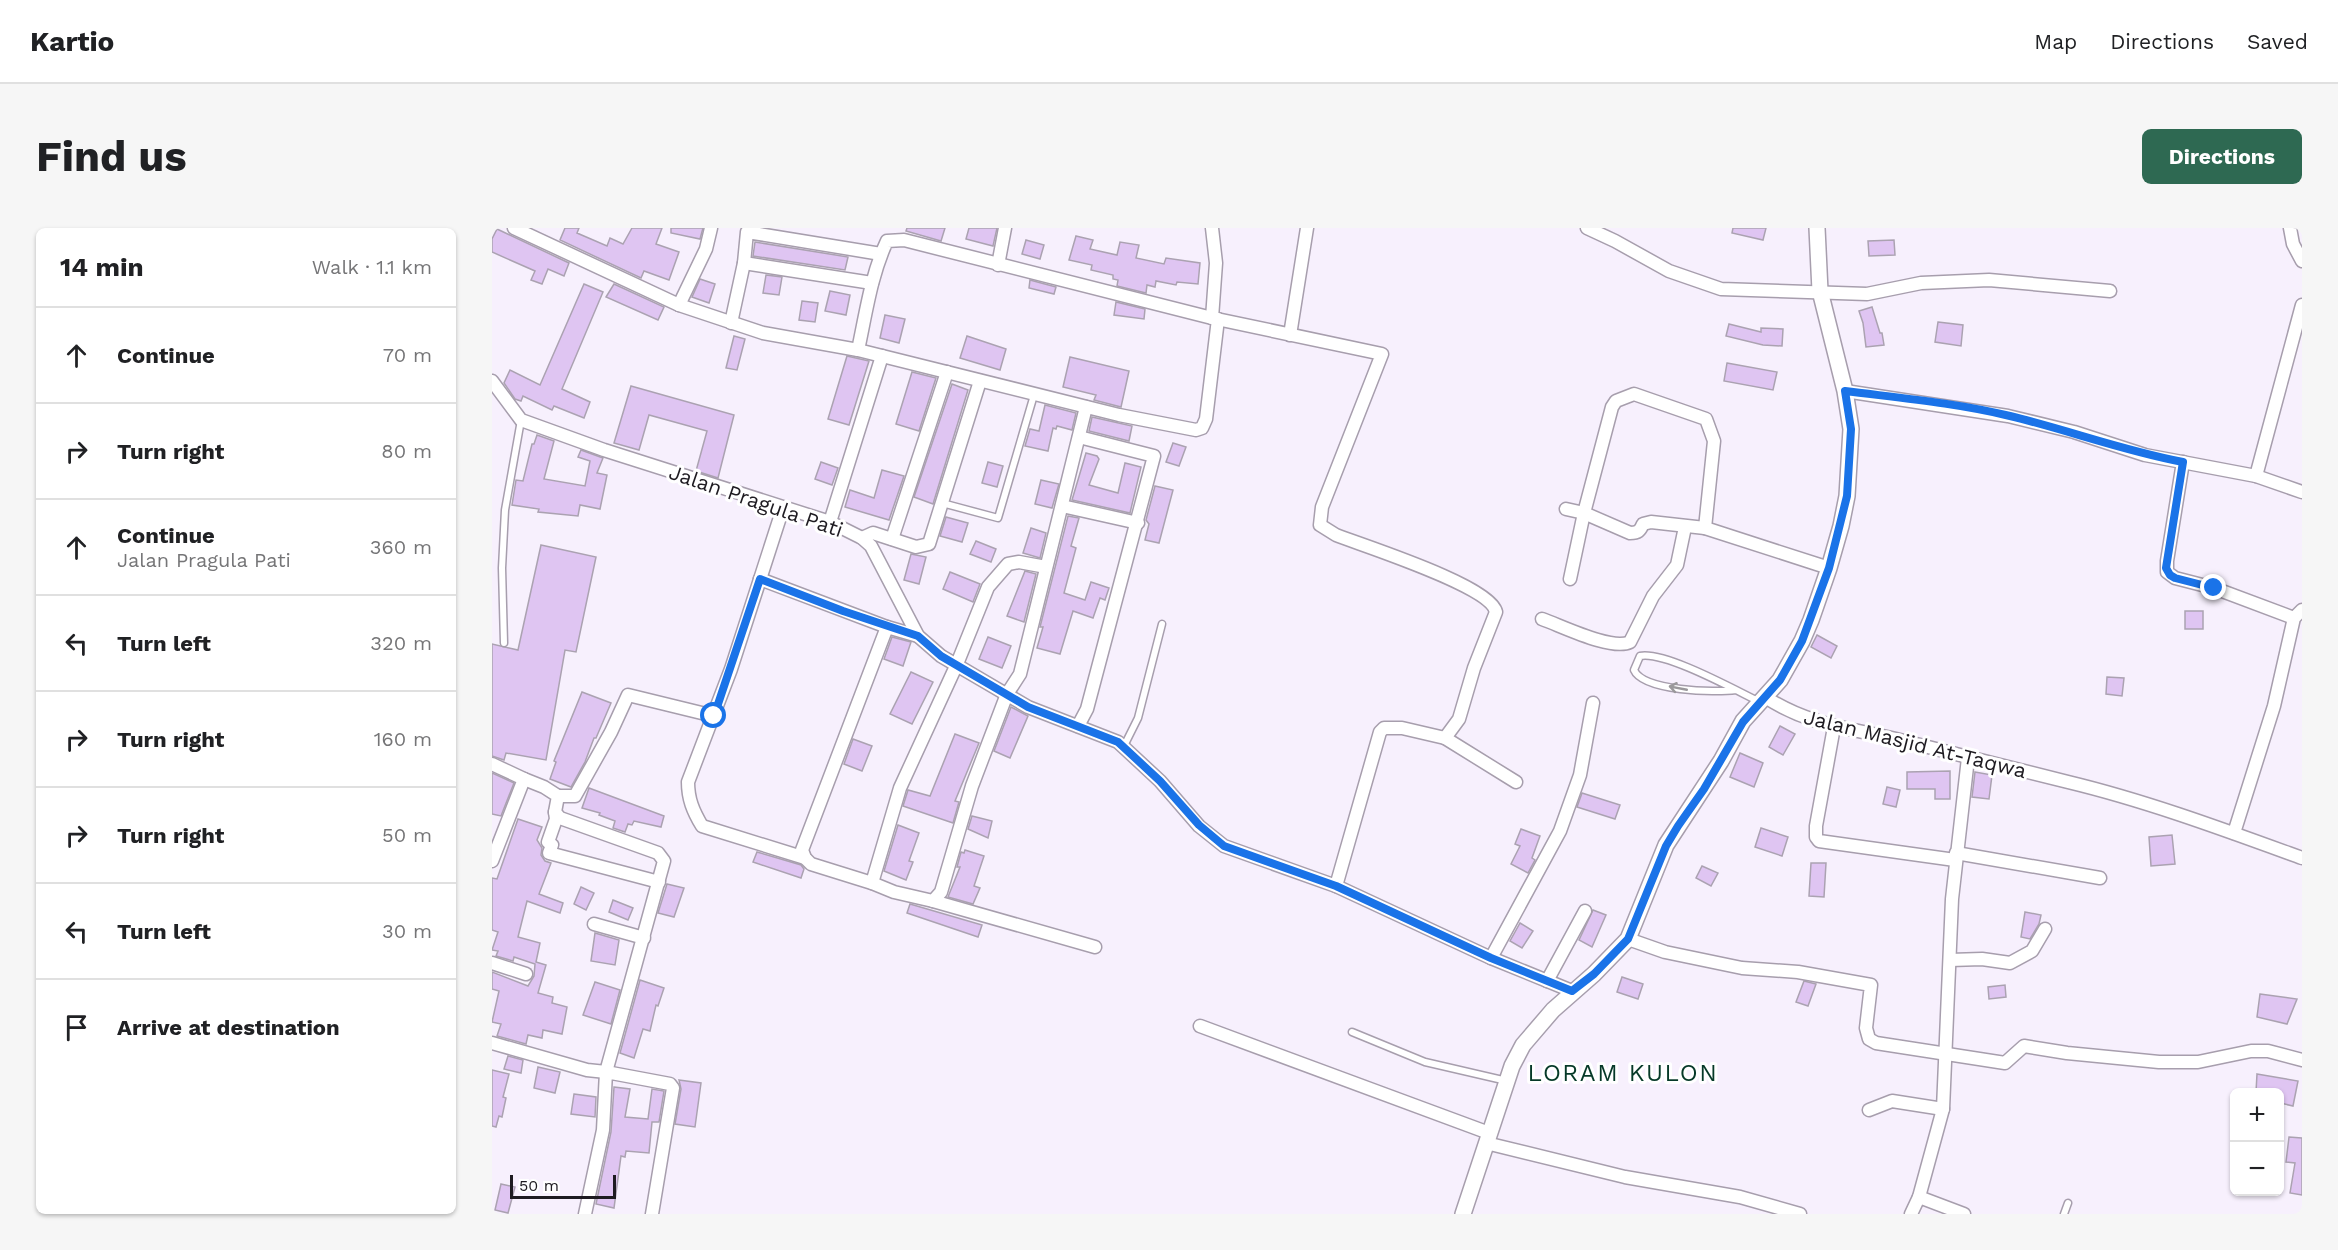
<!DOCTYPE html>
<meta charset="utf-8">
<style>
:root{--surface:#fff;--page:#f6f6f6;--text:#202124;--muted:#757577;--line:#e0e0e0;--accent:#2e6952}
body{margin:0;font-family:"Work Sans",sans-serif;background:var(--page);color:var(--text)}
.controls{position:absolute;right:18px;bottom:18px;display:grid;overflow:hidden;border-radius:9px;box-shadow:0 2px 4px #0004}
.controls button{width:54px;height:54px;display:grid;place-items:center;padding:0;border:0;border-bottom:2px solid var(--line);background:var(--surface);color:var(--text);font:30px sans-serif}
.scale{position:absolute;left:18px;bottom:15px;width:106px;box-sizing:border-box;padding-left:6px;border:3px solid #1e1b21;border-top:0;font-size:16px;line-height:21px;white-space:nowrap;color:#1e1b21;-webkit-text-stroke:4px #fff;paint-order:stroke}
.stop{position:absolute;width:18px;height:18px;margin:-14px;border:4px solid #1a73e8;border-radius:50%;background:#fff}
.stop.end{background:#1a73e8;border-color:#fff;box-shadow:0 2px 6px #0008}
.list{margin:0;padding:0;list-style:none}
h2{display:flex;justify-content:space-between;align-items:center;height:78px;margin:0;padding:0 24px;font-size:26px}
h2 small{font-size:20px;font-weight:400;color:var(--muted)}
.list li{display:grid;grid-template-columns:39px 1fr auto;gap:18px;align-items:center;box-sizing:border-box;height:96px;padding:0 24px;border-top:2px solid var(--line)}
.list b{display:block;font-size:22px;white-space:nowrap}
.list p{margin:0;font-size:20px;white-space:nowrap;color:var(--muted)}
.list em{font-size:20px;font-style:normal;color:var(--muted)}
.icon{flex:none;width:33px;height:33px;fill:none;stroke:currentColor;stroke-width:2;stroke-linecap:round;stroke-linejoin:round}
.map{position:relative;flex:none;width:1810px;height:986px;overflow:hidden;border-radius:9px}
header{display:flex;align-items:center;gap:36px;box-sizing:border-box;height:84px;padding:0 30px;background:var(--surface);border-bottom:2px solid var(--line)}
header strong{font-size:28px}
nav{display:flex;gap:33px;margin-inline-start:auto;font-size:21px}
.intro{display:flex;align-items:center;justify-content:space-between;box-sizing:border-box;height:144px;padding:0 36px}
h1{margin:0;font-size:42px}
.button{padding:15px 27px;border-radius:9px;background:var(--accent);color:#fff;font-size:21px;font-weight:700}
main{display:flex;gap:36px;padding:0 36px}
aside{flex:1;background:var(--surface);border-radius:9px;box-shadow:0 2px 4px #0004}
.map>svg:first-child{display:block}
.building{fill:#dfc5f2;stroke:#aba2b1;stroke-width:1.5}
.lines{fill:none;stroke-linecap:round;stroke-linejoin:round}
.service-casing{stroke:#a79ead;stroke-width:9}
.minor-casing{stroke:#a79ead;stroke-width:15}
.tertiary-casing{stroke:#a79ead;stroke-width:18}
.service{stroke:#fff;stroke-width:6}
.minor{stroke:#fff;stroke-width:12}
.tertiary{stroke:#fff;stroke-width:15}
.oneway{stroke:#9a989b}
.route{stroke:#1a73e8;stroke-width:8}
.labels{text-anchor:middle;stroke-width:6;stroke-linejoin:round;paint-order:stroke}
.street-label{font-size:21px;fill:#1e1b21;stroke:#fff}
.quarter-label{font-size:24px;letter-spacing:1.5px;fill:#063928;stroke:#fff}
</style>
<header>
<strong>Kartio</strong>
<nav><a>Map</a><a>Directions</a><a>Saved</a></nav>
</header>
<div class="intro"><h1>Find us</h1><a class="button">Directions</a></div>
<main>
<aside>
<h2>14 min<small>Walk · 1.1 km</small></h2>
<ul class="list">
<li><svg class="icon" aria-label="ahead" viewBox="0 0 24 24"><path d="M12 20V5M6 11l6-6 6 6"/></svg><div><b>Continue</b></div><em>70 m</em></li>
<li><svg class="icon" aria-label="right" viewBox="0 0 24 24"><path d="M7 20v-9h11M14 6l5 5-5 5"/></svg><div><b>Turn right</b></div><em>80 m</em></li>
<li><svg class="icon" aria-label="ahead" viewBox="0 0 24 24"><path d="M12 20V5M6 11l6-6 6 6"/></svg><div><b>Continue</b><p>Jalan Pragula Pati</p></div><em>360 m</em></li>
<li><svg class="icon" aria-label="left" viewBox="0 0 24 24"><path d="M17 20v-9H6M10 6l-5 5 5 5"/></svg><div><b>Turn left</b></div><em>320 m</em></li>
<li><svg class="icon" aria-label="right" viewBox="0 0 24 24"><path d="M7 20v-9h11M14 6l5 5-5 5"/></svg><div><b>Turn right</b></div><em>160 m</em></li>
<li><svg class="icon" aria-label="right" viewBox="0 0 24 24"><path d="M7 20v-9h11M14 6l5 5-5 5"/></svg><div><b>Turn right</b></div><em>50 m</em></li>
<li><svg class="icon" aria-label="left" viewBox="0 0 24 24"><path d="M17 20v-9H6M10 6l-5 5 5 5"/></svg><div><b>Turn left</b></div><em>30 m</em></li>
<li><svg class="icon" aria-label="arrive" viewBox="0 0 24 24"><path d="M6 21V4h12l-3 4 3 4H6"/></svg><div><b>Arrive at destination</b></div></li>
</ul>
</aside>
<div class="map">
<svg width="1810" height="986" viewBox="0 0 1810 986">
<rect width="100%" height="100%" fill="#f7f0fd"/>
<g class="building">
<polygon points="73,0 87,0 85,5 115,18 118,10 131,16 140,0 170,0 164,16 187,24 177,52 152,43 149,50 68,12"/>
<polygon points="179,0 211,0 208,11 179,5"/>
<polygon points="415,0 453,0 449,13 414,3"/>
<polygon points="477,0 505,0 501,18 474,11"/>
<polygon points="1241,0 1274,0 1271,12 1240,5"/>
<polygon points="5,1 77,35 72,48 56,41 50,56 39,52 43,43 0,24 0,11"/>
<polygon points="584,8 601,12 598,21 625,27 628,14 647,17 644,30 672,36 674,30 708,35 706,56 685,54 684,57 664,53 663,59 655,57 654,65 625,58 626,52 621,51 621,47 599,42 600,37 577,32"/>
<polygon points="534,12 552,17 548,31 530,26"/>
<polygon points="1402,12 1403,27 1377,28 1376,13"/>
<polygon points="263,14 356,29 353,42 261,28"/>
<polygon points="274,47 290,49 287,67 271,65"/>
<polygon points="208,51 223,56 217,75 200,69"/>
<polygon points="538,52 564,59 562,66 537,60"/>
<polygon points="92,56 111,64 70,161 98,174 92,190 62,178 60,182 31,168 29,173 23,171 12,155 18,142 48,157"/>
<polygon points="122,56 172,79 166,92 114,69"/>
<polygon points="338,63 358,67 354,87 333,83"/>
<polygon points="310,73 326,75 323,94 307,92"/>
<polygon points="624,74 653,81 652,91 622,87"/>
<polygon points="1380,79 1388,105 1390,105 1392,117 1374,119 1371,95 1367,83"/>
<polygon points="393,87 413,91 407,115 388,110"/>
<polygon points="1446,94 1471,97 1469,118 1443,114"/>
<polygon points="1237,96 1269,104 1269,100 1291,101 1290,118 1271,117 1234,108"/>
<polygon points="242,108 253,111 245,142 234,140"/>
<polygon points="475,108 514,121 508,142 468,130"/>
<polygon points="355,128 377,133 357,197 336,191"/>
<polygon points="578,129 637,143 629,179 602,172 604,167 571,159"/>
<polygon points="1235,135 1285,144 1281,162 1232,153"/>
<polygon points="420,144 444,150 427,203 404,196"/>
<polygon points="460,156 476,162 441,276 422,269"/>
<polygon points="139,158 242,187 226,250 204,243 215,203 157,187 147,222 122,215"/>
<polygon points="553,177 584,185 580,202 565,198 564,201 561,200 556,223 533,218 538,201 547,203"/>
<polygon points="600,189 640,198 637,213 597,203"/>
<polygon points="45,207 62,213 52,251 93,258 98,233 86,229 89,222 111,230 105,245 115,247 108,281 88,277 86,288 46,284 47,281 20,277 24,252 31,253 40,216 42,216"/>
<polygon points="681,215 694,219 687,238 674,234"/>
<polygon points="594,225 605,228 607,231 597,257 626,265 633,235 649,239 638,285 580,272"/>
<polygon points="329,234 346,240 340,257 323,251"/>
<polygon points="496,234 511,238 505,259 490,255"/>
<polygon points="390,242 412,248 397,292 353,279 358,262 382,270"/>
<polygon points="549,252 567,256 560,280 543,276"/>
<polygon points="663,258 681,262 667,315 653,312 657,296 654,292"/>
<polygon points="576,288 587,290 579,318 584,320 572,365 593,372 599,354 617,360 613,372 608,370 601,390 581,383 568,426 545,420 551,399 548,399"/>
<polygon points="454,289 476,295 470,314 448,308"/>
<polygon points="539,300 554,305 548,330 531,325"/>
<polygon points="484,313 504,321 499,334 478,326"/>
<polygon points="49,317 104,329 84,424 73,422 54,532 14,525 12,532 0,528 0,416 26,422"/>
<polygon points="419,326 434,329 427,356 412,352"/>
<polygon points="533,343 544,346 532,394 515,388"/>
<polygon points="458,344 488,356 481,374 451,361"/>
<rect x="1693" y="383" width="18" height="18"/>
<polygon points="1325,407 1345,418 1339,430 1319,419"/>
<polygon points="400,409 419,414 411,438 392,431"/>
<polygon points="496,409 519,418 510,440 487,431"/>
<polygon points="419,444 441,454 420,496 398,486"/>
<polygon points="1615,449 1632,450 1630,468 1614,466"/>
<polygon points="90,464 119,475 104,510 102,510 93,534 79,559 58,551 64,534 62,533"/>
<polygon points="519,479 536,488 518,530 502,523"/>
<polygon points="1288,498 1303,506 1291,527 1277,519"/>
<polygon points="463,506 487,515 463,573 467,574 461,595 411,578 416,562 438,568"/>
<polygon points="361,511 380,518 370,543 352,536"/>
<polygon points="1248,525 1271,535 1262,559 1238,549"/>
<polygon points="1458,543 1458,571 1443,571 1443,561 1415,561 1415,544"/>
<polygon points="1483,544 1500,547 1497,571 1480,569"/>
<polygon points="0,545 22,555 9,588 0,586"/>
<polygon points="1395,559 1408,562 1404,579 1391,576"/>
<polygon points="97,560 172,588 169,599 142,593 140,597 136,596 133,604 121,600 123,593 107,587 108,585 90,580"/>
<polygon points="1090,565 1128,577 1123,591 1085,579"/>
<polygon points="480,588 500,593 496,610 476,601"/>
<polygon points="26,591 50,599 45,612 50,620 49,627 53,633 59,635 47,666 71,675 68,685 35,673 26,709 48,715 44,734 54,737 46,765 61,769 60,775 75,779 70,806 51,802 50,810 36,807 34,816 5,808 9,796 0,794 7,763 0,761 0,744 36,758 42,748 43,736 22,729 21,733 4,728 6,723 0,722 6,704 0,702 0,650 5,651"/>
<polygon points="406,597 427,605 417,633 421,634 414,652 392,643"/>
<polygon points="1269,600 1296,609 1290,628 1263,619"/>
<polygon points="1029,601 1048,608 1040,630 1043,632 1036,645 1019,636 1028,618 1023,616"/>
<polygon points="1680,607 1683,636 1659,638 1657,609"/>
<polygon points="473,622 492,628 482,658 488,660 481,676 456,669 468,639 465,639 469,624 472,625"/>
<polygon points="265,624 309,637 312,641 309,650 261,634"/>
<polygon points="1319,635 1334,635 1332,669 1317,668"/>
<polygon points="1210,638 1226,645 1219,658 1204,650"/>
<polygon points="175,656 192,660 182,689 166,685"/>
<polygon points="89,659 102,665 94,682 82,676"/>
<polygon points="121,672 141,680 136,692 117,684"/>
<polygon points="418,676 490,697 486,709 415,685"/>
<polygon points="1101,682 1114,687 1100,719 1087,712"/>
<polygon points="1533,684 1549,687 1547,696 1538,711 1529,709"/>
<polygon points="1028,695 1041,703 1030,720 1018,713"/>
<polygon points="103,705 127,712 123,737 99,733"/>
<polygon points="1130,749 1151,756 1146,771 1125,764"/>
<polygon points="148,752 172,760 166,778 164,777 158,803 151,801 142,830 128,825"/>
<polygon points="1312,753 1324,756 1316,778 1304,774"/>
<polygon points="103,754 128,762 119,796 91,787"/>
<polygon points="1513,757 1514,769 1497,771 1496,759"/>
<polygon points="1768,766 1805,771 1795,796 1765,789"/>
<polygon points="16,828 31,832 29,845 12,841"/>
<polygon points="46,839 68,844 63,865 42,860"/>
<polygon points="0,842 17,846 11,869 14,870 10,889 7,888 4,899 0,898"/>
<polygon points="1765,846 1806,853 1801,878 1788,875 1788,864 1764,864"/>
<polygon points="187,852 209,855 203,899 183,896 189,861"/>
<polygon points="122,859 138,861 133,889 156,891 160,861 172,863 167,894 160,894 157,925 134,923 133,929 129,928 122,980 104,976 119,904"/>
<polygon points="82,866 104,869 103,889 79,886"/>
<polygon points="1797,909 1810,910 1810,967 1798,965 1803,935 1794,934"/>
<polygon points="9,956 23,959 16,985 3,982"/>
</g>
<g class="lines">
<defs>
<g id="service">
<polyline points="450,275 506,290 542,167"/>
<polyline points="12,415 10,340 13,282 29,192"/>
<path d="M1244,462C1223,465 1151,463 1142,442L1148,428C1173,423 1243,462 1268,474"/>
<polyline points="632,518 646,490 670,396"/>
<polyline points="860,804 933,834 1015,853"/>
<polyline points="1572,986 1576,975"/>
</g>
<g id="minor">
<polyline points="22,0 187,77 271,105 366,122 627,187 704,202 710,200 714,191 726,91"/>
<polyline points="720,0 724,35 720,90"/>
<polyline points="1095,0 1123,13 1177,43 1229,61 1375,66 1429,55 1497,52 1618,63"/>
<polyline points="1798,0 1801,16 1810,33"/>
<polyline points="252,35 380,55"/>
<polyline points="506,37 513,0"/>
<polyline points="187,77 214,21 219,0"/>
<polyline points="239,95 252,35 255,4 389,26"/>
<polyline points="798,107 815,0"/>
<path d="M366,122C374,85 379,47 395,13L412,12L720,90L890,126L830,279L828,297L844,307C872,318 999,358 1004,384L982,440L967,491L953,510L910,500H892L888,504L844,658"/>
<polyline points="0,153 29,192 112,222 338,294 370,310 379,318 426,408 449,428 536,479 626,514 668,553 707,598 732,618 844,658 999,730 1080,763"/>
<polyline points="1353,163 1516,188 1582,204 1653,227 1764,248 1810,264"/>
<polyline points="1691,234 1675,333 1675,344 1683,350 1722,360 1802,390"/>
<polyline points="1764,248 1810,77"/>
<polyline points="570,278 646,295"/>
<path d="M291,280L239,441L196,554C196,571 201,583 210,598L313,630"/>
<path d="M1074,281L1092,285L1138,305C1146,305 1148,303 1151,296L1159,294L1213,300"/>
<polyline points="338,294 390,128"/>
<polyline points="370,310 381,305 424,319 437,316 488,153"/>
<polyline points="400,311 455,144"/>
<polyline points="268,351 395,399"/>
<polyline points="1078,351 1092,285 1120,179 1124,173 1142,166 1214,191 1222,213 1213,300 1337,340"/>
<path d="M1050,391C1070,398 1120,423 1138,414L1161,368L1185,337L1193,299"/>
<polyline points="426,408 395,399 310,622 313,630 319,636 380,655 402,664 441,673 449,664 480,558 515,466 528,446 594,179"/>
<path d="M1273,469C1320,499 1360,500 1412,513C1466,526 1521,540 1576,554C1655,573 1733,602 1810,630"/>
<polyline points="586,498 595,481 662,228 587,209"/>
<polyline points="1342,499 1324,598 1324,609 1327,613 1463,632"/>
<polyline points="953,510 1024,554"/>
<polyline points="0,536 32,551 0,633"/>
<polyline points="66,568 83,568 119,504 136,467 222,488"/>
<polyline points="63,584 64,591 56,614 60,617 57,625 167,654"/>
<polyline points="1742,605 1782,478 1802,390 1810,382"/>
<polyline points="1464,625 1608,650"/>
<polyline points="380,655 408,560 465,436 496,359 516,336 527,334 554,339"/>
<polyline points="441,673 603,719"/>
<polyline points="102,696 152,710"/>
<polyline points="1136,711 1173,724 1250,740 1306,744 1379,757 1374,800 1377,811 1384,815 1513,835 1532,818 1575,825 1667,834 1706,834 1759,823 1776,823 1810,832"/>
<polyline points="999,730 1068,603 1088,547 1101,475"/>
<polyline points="1458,732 1490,731 1518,735 1540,723 1553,701"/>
<polyline points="0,735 34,746"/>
<polyline points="1055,753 1093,683"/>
<polyline points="708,798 997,905"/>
<polyline points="0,815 95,842 114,844 172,633 166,625 68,590 63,584 66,568 52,559 32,551"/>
<polyline points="1377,882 1400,873 1451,881"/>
<polyline points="994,915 1133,949 1248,969 1308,986"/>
<polyline points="1427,969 1472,986"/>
<polyline points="93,986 111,902 114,844 178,856 181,860 160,986"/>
<polyline points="1419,986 1427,969 1451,881 1460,671 1476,530"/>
</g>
<polyline id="tertiary" points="971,986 1020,838 1031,817 1061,782 1102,746 1136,711 1174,617 1229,533 1251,493 1288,452 1310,413 1319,392 1337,340 1349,298 1355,268 1359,201 1353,163 1328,63 1325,0"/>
</defs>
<use href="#service" class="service-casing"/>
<use href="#minor" class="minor-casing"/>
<use href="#tertiary" class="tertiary-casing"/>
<use href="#service" class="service"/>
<use href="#minor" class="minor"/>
<use href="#tertiary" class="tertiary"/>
</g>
<defs><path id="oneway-shaft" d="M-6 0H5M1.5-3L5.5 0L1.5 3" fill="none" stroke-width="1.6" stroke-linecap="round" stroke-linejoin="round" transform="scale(1.5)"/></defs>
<use class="oneway" href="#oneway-shaft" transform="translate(1186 460) rotate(-169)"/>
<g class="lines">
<path class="route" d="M222,488L268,351L351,383L426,408L449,428L536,479L626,514L668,553L707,597L732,618L844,658L999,730L1080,763L1102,746L1136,711L1174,618L1186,598L1212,561L1251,494L1288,452L1310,413L1337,340L1355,268L1359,201L1353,163C1408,170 1464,175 1518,188C1576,202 1632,223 1691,234L1674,340L1678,347L1683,350L1722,360"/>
</g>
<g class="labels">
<g class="street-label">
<text transform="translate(264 273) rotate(19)" y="7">Jalan Pragula Pati</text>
<text transform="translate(1423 516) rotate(14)" y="7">Jalan Masjid At-Taqwa</text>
</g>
<g class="quarter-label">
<text x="1131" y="853">LORAM KULON</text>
</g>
</g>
</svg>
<div class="controls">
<button>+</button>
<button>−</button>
</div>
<div class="scale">50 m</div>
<div class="stop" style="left:222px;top:488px"></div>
<div class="stop end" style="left:1722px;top:360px"></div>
</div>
</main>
